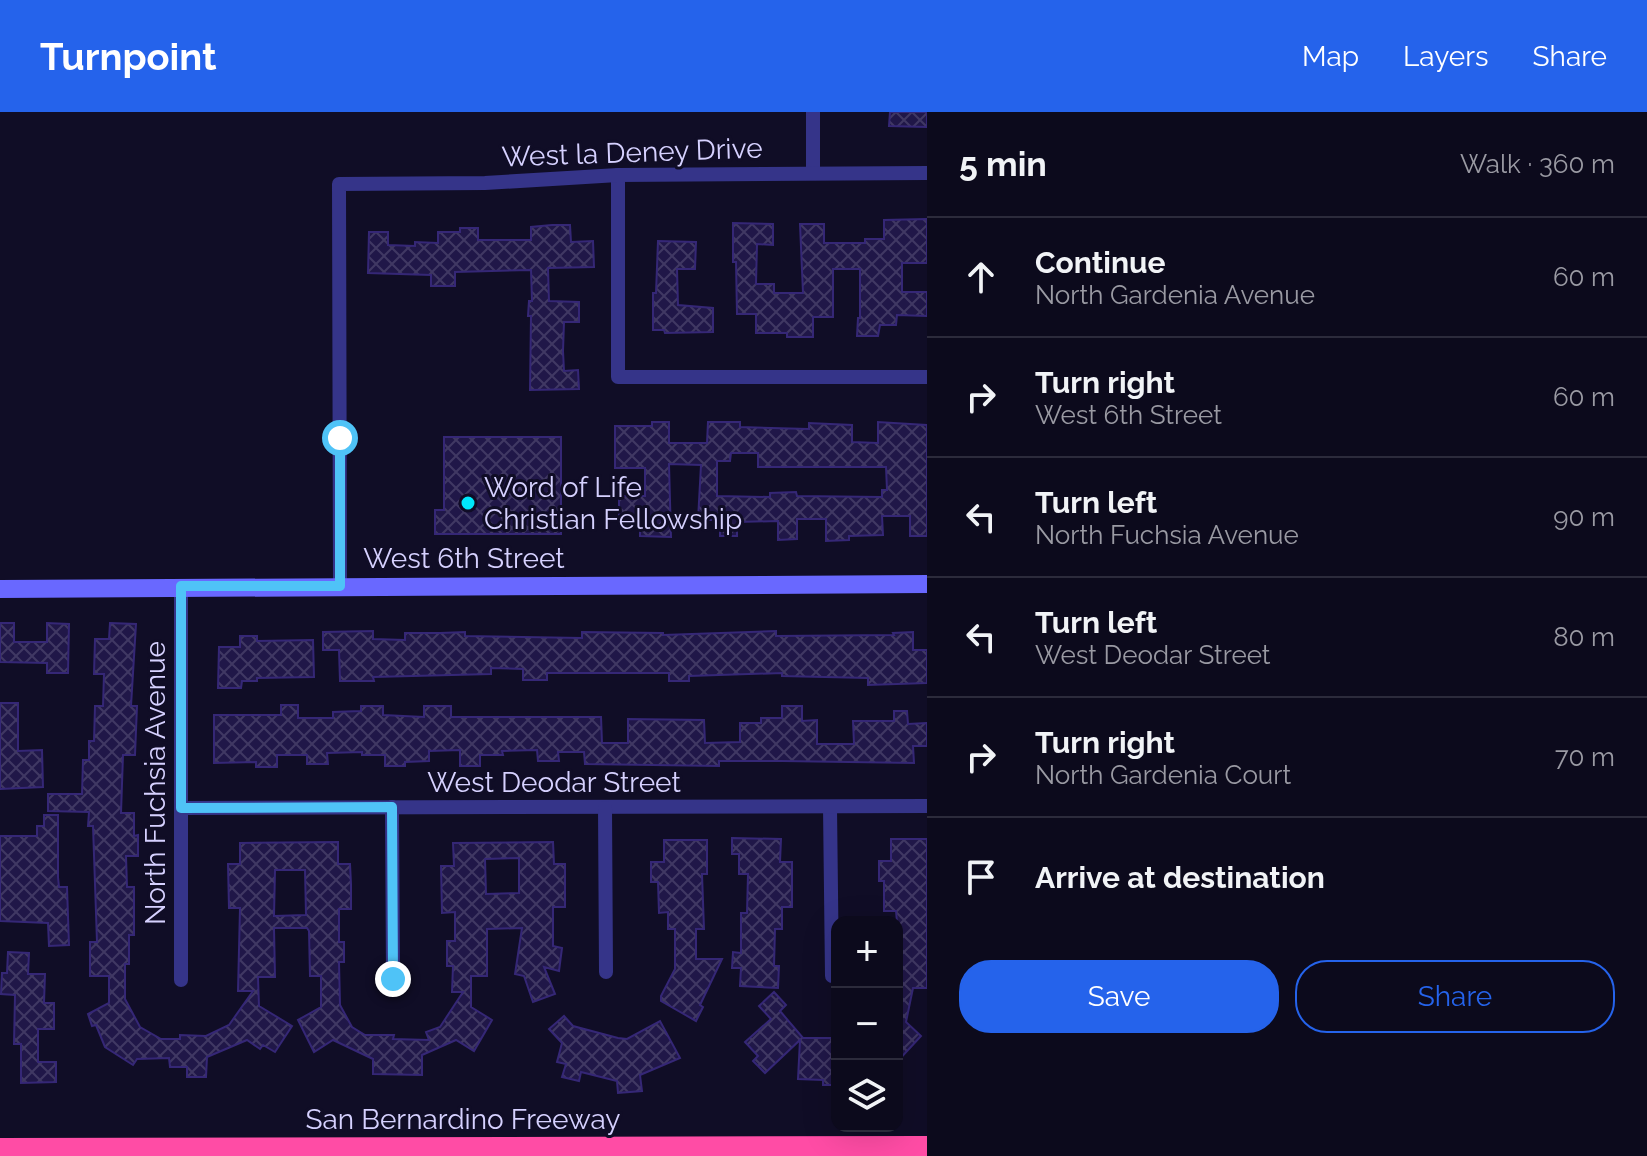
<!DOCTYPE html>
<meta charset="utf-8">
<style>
:root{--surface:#0c0a1c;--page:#151325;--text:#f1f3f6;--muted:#9a9aa3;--line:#2c2b3b;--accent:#2563eb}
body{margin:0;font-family:Raleway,sans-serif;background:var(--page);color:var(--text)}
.controls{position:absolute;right:24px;bottom:24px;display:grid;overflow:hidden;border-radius:16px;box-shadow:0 8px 32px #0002}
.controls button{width:72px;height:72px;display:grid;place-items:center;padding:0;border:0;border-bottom:2px solid var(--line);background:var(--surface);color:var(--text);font:40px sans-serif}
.stop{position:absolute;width:24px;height:24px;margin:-18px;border:6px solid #4fc3f7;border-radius:50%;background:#fff}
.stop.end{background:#4fc3f7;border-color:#fff;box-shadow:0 2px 8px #0008}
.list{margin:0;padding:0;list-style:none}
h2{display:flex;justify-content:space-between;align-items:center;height:104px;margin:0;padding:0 32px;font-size:34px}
h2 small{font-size:26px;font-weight:400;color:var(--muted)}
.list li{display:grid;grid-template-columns:52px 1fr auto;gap:24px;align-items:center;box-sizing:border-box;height:120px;padding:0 32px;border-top:2px solid var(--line)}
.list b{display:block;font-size:30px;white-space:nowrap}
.list p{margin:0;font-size:26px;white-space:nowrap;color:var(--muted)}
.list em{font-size:26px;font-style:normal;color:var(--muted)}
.actions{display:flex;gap:16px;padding:24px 32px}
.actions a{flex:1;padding:18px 0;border:2px solid var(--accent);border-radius:32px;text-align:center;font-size:28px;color:var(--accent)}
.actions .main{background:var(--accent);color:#fff}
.icon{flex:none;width:44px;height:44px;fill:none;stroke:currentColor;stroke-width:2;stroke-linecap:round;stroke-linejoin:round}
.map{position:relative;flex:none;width:927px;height:1044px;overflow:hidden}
header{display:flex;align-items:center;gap:48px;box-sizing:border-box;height:112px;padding:0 40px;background:var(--accent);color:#fff}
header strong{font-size:38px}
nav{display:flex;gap:44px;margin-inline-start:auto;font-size:28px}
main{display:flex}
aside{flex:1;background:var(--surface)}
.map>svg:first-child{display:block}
.building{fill:url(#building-cross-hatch);stroke:#352776;stroke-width:2;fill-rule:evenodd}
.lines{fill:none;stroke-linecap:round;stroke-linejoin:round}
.street{stroke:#353489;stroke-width:14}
.secondary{stroke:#6968ff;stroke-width:18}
.highway{stroke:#ff4ca5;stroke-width:24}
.route{stroke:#4fc3f7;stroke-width:10}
.poi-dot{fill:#00e8fc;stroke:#100d26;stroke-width:3}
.labels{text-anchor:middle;stroke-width:6;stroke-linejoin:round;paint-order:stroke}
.street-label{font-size:28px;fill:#d6d1ff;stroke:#100d26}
.poi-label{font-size:28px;fill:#d6d1ff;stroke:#100d26;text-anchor:start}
</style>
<header>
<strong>Turnpoint</strong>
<nav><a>Map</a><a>Layers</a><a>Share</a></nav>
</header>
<main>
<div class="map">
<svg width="927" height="1044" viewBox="0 0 927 1044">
<defs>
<pattern id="building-cross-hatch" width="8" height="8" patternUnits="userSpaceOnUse" patternTransform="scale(2)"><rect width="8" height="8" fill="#201748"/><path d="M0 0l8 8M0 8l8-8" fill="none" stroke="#403863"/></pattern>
</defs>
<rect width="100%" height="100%" fill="#100d26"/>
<g class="building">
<polygon points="890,0 927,0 927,15 889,14"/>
<polygon points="927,107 927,151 902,151 902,180 927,180 927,204 897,203 896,213 880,213 878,224 857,224 858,206 860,206 860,157 833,157 833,205 813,205 813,225 787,225 787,221 756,221 756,202 737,202 736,150 733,150 733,111 773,112 773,133 757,132 756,172 774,172 774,181 803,181 800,112 824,112 824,131 865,131 865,127 884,127 884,108"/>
<polygon points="552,113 570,113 571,130 593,129 594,155 548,156 549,189 579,190 579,210 564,210 563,239 564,259 578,258 579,277 530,278 531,204 528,204 529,189 532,189 531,158 455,160 455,174 431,174 431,163 368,161 369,120 388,120 388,133 415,134 415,130 438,131 438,120 460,120 460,116 478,116 478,128 531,128 531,115"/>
<polygon points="658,129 696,130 695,157 677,157 678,193 713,196 713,220 665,221 664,218 653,218 653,181 656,181"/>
<path d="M652,310H669V331H707L708,310H740V315L809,317V311L852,313V330L878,331V310L927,313V424H910V404H882L883,423L849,424V428L826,429V407H797V427L778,428V409L737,410V424H720V408H698L701,353L669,352L671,425L640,424V405H619V384H645V356H615V314H652ZM731,341H758V355H886L887,378H882V385L797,384L796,380L770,381V385L717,384V349H730Z"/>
<polygon points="444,325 561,325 561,422 435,422 435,398 444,398"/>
<polygon points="0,511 14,511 14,530 47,530 47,511 69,512 68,561 47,561 47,551 0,550"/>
<path d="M110,511L136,512L131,594H137L135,643H123L121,701H134V724L138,723V744H126L127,775H134V823H129V852H125V887L140,915L161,927H180V923L206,924L229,913L253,879H238L240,796H229L228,752H240V731L338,730V752H350L351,772V797H339V830H344V850H339L340,893L352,915L365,923H394L393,927L429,928L426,920L440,915L463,880H452L453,854H447V829H455V800L442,801L441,754H454L453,731L553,730L554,752H565V795H553V834L562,836L559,859L544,855L555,882L533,890L524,864L515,862L522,816L487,817V864H471V895L492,908L474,939L456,928L422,943V963L373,962V947L333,928L314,940L298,908L321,895V864H310L309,819L307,816H274L275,865H258L259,894L292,914L275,940L263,933L260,937L247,928L207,945L206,965H187V955H170L169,946L137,947L133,953L105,935L96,913L92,914L88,902L109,891V864H90V830H97L93,714H88L89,700L48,699V682H82L83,648H89V629H94L95,594H103L104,562H94L95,527H109ZM519,746V781L486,782L485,747ZM275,758H305L306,803L274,804Z"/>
<polygon points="373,519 373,527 405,528 405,521 440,521 465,520 465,524 582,526 582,520 663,521 663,523 776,519 776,524 894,523 893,521 913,520 913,538 927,538 927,571 868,573 868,566 782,564 782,561 689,564 689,569 669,569 669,561 547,561 547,568 523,568 523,557 491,556 491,562 373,565 374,569 340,569 339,538 323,538 323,520"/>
<polygon points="240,524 257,524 257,529 313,528 314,565 257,566 257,569 242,569 241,576 218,576 219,535 240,535"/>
<polygon points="0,591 18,591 18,639 42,638 43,675 0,677"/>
<polygon points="281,593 298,593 298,606 333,606 333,600 361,599 361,594 383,594 383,603 424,605 424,594 451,594 451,605 601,605 602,631 628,631 628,607 704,608 705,631 740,630 740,611 761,611 761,606 782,606 782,594 802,594 802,609 817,608 817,632 854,632 853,609 894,609 894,599 907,599 908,612 927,611 927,634 913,634 914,651 782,649 719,649 719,654 585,652 584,640 558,640 559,649 538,649 537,638 502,639 503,643 480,643 480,654 460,654 460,638 429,639 429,649 405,650 405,654 385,654 385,643 362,643 362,640 327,641 328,652 307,652 307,643 277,643 277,655 256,655 256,650 214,651 214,603 281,603"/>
<polygon points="44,703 58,703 58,765 59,775 67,775 69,833 49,834 48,811 0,809 0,724 37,724 37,714 44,714"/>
<polygon points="732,726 781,727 780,750 792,750 792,795 782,795 782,817 775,817 774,854 779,854 778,876 740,874 741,856 732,856 733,840 741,841 741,801 747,801 748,762 739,762 739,742 732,742"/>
<polygon points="891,727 927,727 927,876 913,876 906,910 921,924 897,950 897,810 896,799 884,799 884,769 879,769 879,749 891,749"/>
<polygon points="664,728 707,728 707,762 702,762 704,817 696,817 696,847 722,847 700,893 703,895 696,909 661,889 661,884 675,857 675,817 668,817 668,800 659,801 658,770 651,770 651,750 664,750"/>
<polygon points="8,840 29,841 28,862 45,862 44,891 54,891 54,917 38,917 38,950 56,950 56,970 21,971 21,932 14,932 15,883 1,882 2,861 7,861"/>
<polygon points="774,880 786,893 780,899 803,926 837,926 837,973 823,973 823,968 798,967 800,928 765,961 753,949 758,944 745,930 771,907 759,894"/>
<polygon points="564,904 573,914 618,926 627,927 660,909 680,946 640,963 642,979 618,981 617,969 581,960 579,969 562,965 566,952 557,950 562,931 549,917"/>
</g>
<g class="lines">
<g class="street">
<polyline points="813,61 813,0"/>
<polyline points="618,63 618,265 927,265"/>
<polyline points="181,474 181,868"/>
<polyline points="340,474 339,72 485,71 618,63 927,61"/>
<polyline points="392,695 393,867"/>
<polyline points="830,695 832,864"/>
<polyline points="181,696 927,694"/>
<polyline points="605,696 606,860"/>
</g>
<polyline class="secondary" points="0,477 927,472"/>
<polyline class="highway" points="0,1038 927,1036"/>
</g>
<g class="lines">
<polyline class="route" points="340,326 340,474 181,474 181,696 392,695 393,867"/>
</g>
<circle class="poi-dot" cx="468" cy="391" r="8"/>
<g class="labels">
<g class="street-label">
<text transform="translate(632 40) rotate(-2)" y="10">West la Deney Drive</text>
<text x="464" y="456">West 6th Street</text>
<text x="554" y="680">West Deodar Street</text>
<text transform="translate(155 671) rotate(-90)" y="10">North Fuchsia Avenue</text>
<text x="463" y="1017">San Bernardino Freeway</text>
</g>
<g class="poi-label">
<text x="484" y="385">Word of Life<tspan x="484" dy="32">Christian Fellowship</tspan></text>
</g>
</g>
</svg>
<div class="controls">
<button>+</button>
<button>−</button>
<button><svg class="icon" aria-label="layers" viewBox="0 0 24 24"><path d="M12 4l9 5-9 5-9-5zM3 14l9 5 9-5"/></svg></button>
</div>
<div class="stop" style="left:340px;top:326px"></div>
<div class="stop end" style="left:393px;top:867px"></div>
</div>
<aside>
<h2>5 min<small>Walk · 360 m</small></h2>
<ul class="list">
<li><svg class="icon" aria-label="ahead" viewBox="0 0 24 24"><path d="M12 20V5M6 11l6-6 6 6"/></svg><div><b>Continue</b><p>North Gardenia Avenue</p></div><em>60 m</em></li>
<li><svg class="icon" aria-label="right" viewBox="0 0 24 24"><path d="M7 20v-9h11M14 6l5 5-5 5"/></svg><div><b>Turn right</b><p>West 6th Street</p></div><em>60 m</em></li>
<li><svg class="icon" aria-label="left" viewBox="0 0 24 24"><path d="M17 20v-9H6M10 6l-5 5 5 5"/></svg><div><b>Turn left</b><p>North Fuchsia Avenue</p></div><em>90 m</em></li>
<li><svg class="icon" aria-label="left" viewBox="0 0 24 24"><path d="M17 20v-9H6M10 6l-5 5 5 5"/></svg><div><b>Turn left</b><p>West Deodar Street</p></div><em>80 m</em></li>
<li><svg class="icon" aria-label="right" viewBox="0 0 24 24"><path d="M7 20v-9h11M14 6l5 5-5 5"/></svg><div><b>Turn right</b><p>North Gardenia Court</p></div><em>70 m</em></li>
<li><svg class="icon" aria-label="arrive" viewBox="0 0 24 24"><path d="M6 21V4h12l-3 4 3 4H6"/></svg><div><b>Arrive at destination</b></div></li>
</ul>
<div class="actions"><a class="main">Save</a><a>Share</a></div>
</aside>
</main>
